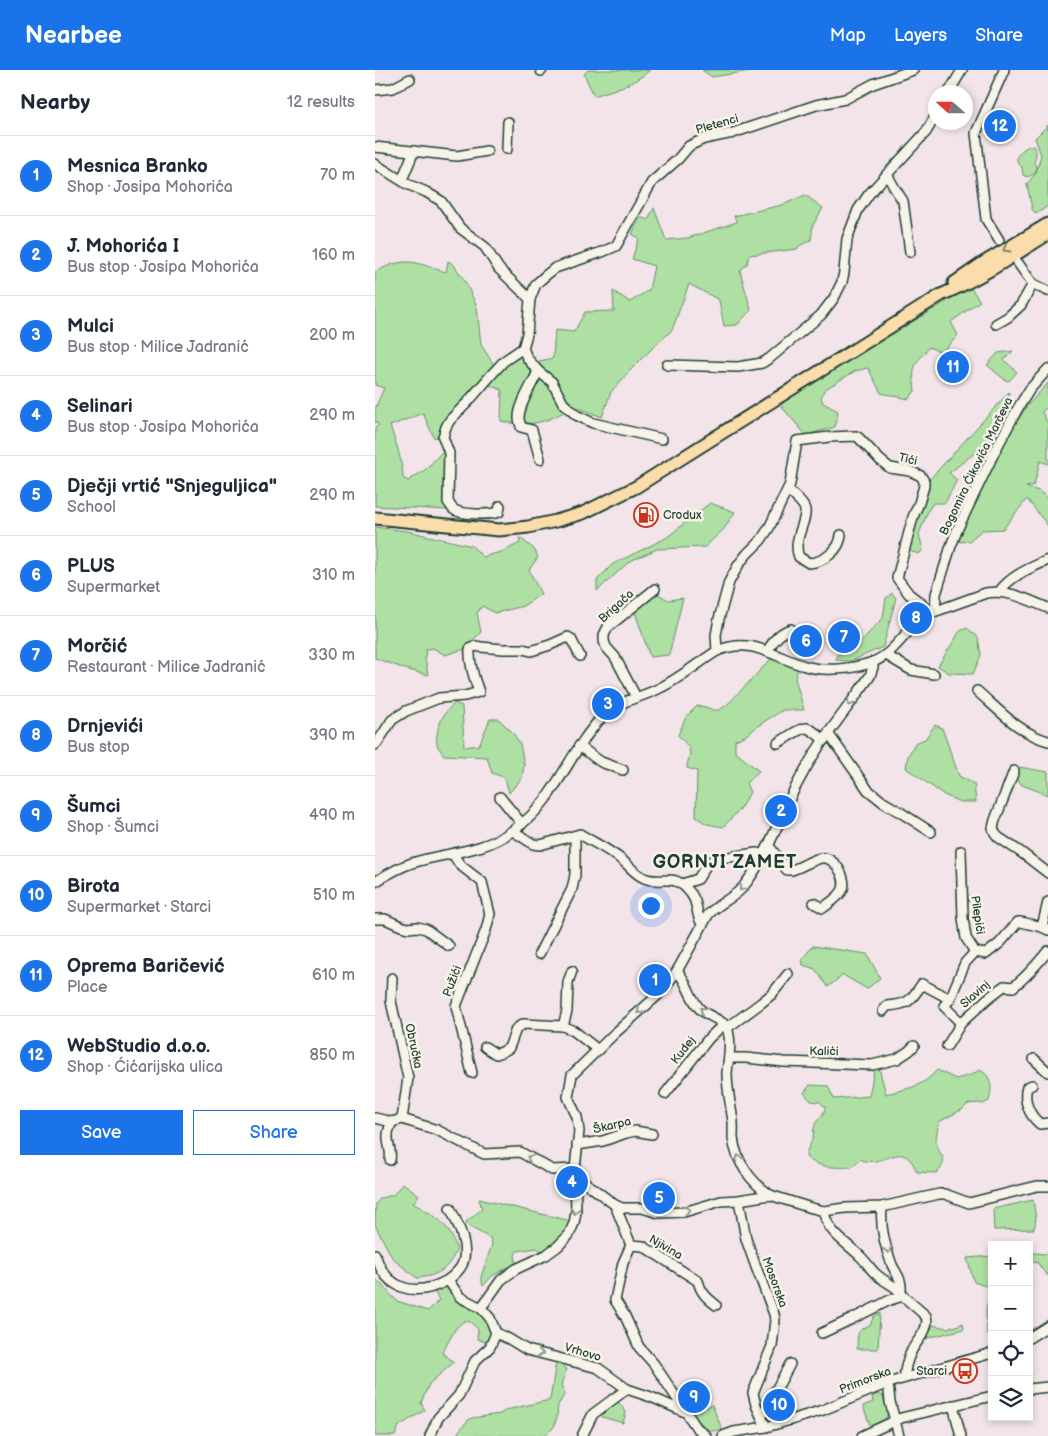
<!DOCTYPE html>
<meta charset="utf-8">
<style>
:root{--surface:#fff;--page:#f2f2f3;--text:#1f2937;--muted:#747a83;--line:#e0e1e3;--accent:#1a73e8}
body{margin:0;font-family:"Balsamiq Sans",sans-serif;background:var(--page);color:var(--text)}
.controls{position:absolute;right:15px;bottom:15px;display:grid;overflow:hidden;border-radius:0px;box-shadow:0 2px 8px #0003}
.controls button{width:45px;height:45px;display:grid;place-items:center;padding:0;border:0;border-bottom:1px solid var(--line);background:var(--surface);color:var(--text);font:25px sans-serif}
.compass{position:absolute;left:553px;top:15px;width:45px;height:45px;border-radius:50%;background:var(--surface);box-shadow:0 2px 8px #0003;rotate:291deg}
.you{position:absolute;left:275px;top:835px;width:18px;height:18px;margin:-12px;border:4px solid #fff;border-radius:50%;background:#1a73e8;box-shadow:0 0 0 8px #1a73e833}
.badge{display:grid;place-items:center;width:32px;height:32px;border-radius:50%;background:var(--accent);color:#fff;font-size:16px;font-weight:700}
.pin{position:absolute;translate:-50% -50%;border:2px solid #fff;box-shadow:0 1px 5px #0006}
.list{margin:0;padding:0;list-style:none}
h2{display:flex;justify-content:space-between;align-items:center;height:65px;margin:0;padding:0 20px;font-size:21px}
h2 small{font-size:16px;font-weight:400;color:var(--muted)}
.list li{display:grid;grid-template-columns:32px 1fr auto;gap:15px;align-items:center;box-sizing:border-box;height:80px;padding:0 20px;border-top:1px solid var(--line)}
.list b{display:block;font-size:19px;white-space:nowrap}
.list p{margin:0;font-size:16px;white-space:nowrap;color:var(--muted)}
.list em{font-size:16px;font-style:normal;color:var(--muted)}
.actions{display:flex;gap:10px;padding:15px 20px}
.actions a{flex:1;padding:11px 0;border:1px solid var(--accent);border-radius:0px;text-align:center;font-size:18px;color:var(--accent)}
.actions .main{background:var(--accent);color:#fff}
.icon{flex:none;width:28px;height:28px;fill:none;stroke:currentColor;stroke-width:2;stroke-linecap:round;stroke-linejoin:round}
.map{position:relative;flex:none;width:673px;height:1366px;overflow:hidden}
header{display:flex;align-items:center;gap:30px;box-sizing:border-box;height:70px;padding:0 25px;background:var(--accent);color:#fff}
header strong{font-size:24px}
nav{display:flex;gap:28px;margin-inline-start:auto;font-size:18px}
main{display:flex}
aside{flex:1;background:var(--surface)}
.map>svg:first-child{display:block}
.green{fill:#ade0a2;stroke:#668e6b}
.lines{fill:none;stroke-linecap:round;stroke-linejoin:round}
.minor-casing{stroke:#1f3d34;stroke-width:12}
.major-casing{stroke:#1f3d34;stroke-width:15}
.minor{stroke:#f7f3e8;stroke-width:9}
.major{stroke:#faddab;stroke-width:11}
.oneway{stroke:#82856a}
.oneway2{stroke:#8b988e}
.labels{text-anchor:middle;stroke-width:5;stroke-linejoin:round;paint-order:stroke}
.street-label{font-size:12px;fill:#1f3d34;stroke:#f7f3e8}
.poi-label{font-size:12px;fill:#1f3d34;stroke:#f7f3e8;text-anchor:start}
.district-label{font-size:18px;font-weight:bold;letter-spacing:1px;fill:#1f3d34;stroke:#f7f3e8}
</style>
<header>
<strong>Nearbee</strong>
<nav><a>Map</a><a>Layers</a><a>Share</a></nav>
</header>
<main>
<aside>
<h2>Nearby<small>12 results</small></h2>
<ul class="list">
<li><span class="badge">1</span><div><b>Mesnica Branko</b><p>Shop · Josipa Mohorića</p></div><em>70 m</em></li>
<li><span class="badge">2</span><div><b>J. Mohorića I</b><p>Bus stop · Josipa Mohorića</p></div><em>160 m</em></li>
<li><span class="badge">3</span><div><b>Mulci</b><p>Bus stop · Milice Jadranić</p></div><em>200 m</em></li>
<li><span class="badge">4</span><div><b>Selinari</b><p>Bus stop · Josipa Mohorića</p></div><em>290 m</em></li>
<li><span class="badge">5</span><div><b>Dječji vrtić &quot;Snjeguljica&quot;</b><p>School</p></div><em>290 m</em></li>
<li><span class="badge">6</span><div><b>PLUS</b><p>Supermarket</p></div><em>310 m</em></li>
<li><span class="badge">7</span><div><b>Morčić</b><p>Restaurant · Milice Jadranić</p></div><em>330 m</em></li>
<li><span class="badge">8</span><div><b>Drnjevići</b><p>Bus stop</p></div><em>390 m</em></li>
<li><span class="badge">9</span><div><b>Šumci</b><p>Shop · Šumci</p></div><em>490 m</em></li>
<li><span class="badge">10</span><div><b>Birota</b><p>Supermarket · Starci</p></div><em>510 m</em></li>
<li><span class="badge">11</span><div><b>Oprema Baričević</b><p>Place</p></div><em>610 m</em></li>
<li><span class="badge">12</span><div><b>WebStudio d.o.o.</b><p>Shop · Ćićarijska ulica</p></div><em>850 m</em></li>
</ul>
<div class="actions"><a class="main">Save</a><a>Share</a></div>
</aside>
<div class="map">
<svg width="673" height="1366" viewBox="0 0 673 1366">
<rect width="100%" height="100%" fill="#f2e4e9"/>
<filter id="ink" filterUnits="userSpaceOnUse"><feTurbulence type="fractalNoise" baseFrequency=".02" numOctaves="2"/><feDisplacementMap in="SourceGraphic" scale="10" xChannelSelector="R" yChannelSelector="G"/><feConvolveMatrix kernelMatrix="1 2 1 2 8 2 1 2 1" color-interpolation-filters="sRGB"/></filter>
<g filter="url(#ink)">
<g class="green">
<path d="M213,0H275C256,16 242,18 219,26L209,4Z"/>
<polygon points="327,0 381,0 337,7"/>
<polygon points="673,55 673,136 661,144 657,139 652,114 661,103 666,85 660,68"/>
<path d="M654,76H658C664,82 660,86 659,93L662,97L660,103C656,106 652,108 648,105L647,97C636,90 645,80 654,76Z"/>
<path d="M430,125L448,138L438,155L436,170L424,176L422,179L374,185L372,194L365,201L376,240L362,255L349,256L344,230L314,214L297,260L263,292L236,322L227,347L199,336C173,352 157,358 126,351L127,320L104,311L72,346L63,366L59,368L48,343L15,356C21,373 27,389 28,408L33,411L51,399L67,382L71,384L72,440L0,436V358L4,355L0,352V339L9,318L0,315V202C7,199 15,194 23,193C39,189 56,198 71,202L73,191L79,195L91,213L102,237L106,275L119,295L126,297L146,283L151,294L178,288L180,260L199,262L210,242L239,241L238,221L255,232L274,220L279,196L257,189L264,168L257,164L265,147L273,150L279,138L291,170L313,168L362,152L359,146L407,135Z"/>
<path d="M595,217L605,231L576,252L583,265L567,283L554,277C538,296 537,296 540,321L534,329L506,323L493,298L480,301L449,320L446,328L448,333L463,341L460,357L431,365L406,336L412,328Z"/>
<polygon points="638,281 629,290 642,302 634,311 630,310 612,295 623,283"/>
<polygon points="673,313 673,336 667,342 673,354 673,394 665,391 659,415 651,417 664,421 673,428 673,456 652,429 628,459 607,460 594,471 585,472 583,469 635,362 652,336"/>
<polygon points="634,322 633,339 619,368 574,403 582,410 570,433 558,433 553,441 544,464 548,480 544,484 534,481 554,410"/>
<polygon points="335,433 360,442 349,459 330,477 282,479 255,491 222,521 222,510 238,494 291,468"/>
<polygon points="0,457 32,461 97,476 108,487 129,481 145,473 144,467 159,479 163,487 154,500 166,524 148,536 125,542 120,543 107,536 102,543 106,562 90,579 70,585 58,578 51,579 50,587 53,605 30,599 0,588"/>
<polygon points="280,522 293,530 308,528 294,585 275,587 260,542"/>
<polygon points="517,523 521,528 508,577 476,591 461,590 462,585 477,581 508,548 511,528"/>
<polygon points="592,558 603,567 606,585 598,604 574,603 563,596 585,561"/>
<path d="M397,588L423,599L420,608L429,640H408L387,653L370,666L360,670V682L384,701L371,713L375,722L365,739L348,757L332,754L321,747L322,701L312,698C312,692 314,689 315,684C315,676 307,670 303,665L311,647L322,636L331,637L338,640H344L354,633Z"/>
<path d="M80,633L87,636L89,677L104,675L115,649H124L138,663L145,674L149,695L147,708L134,723L130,708L117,703L112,687L69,685C67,682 63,678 62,674C60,659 68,642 80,633Z"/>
<polygon points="560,655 567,658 584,706 599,714 601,732 585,732 569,725 531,698 533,686 540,673 550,669"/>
<polygon points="644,697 673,702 673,725 647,715 639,706"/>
<polygon points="438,876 492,884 505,908 492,919 468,905 453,917 440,899 428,895 427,889"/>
<path d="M503,994L511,1024C533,1018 546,1018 562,1000L581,1009L596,1005L605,1000C618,1007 617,1018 614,1031L608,1034L603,1033L593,1034L588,1039L564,1052C563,1058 561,1065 561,1071C563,1087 576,1087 562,1103L542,1102C527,1065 509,1101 485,1089L477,1097C461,1098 443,1098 431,1087C431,1079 436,1075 438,1067C439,1063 438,1059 440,1055C443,1048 450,1045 450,1037L445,1032L436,1031L429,1023L435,1015L453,1016L459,1029L494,1026L499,1000Z"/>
<path d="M28,1113L44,1125L38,1133C62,1148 73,1151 82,1180C72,1200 63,1206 42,1208L18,1189L0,1155L1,1133L6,1128L18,1125Z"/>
<polygon points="104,1129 196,1151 191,1162 168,1183 162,1178 142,1181 140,1185 141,1193 117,1206 108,1216 106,1207 117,1174 115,1168 93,1156 91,1152 107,1139"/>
<polygon points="658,1130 661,1149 659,1159 619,1160 618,1139"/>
<polygon points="673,1182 673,1206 666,1198 663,1193 654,1191 654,1185 658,1183 672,1184"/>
<polygon points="617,1186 617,1265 612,1264 611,1239 614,1225 613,1217 599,1212 592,1188"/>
<polygon points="0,1208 22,1231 53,1241 64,1230 59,1221 72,1214 84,1234 102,1240 112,1252 117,1267 110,1272 102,1269 103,1259 95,1252 89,1251 81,1258 67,1283 79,1292 54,1314 46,1333 50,1340 24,1356 20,1366 0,1366"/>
<path d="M505,1243L503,1279H482C483,1266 480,1260 495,1255L499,1246Z"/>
<polygon points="588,1253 589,1259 548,1269 556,1255 574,1258 576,1256 579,1257"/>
<polygon points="181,1292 192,1299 186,1315 190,1324 183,1335 182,1347 179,1357 170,1366 84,1366 83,1362 93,1350 97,1348 125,1344 131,1340 175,1330"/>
<path d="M503,1324L508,1326C514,1348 516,1346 496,1358L488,1336L498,1332L497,1327Z"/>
<polygon points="241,1329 251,1342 248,1353 227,1347 224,1343"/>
<path d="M337,1335L347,1359C331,1365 328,1355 318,1344Z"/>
</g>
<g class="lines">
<defs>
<g id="minor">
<polyline points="166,1 167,0"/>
<polyline points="0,20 18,18 35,9"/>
<polyline points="574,22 587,0"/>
<polyline points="0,77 82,86 112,81"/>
<polyline points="132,79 133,52"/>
<polyline points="0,94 32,114 51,122 66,131 85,158 110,177 124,199 155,229"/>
<polyline points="512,104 519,117 528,131 535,182"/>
<polyline points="27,110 39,81"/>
<polyline points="624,170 611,149 601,63 629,0"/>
<polyline points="643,193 658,214 673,221"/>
<polyline points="621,254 633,247 646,235 658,214"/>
<polyline points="148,278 152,288 163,301 177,312 188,333 201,345 218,353 287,369"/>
<polyline points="292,295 363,297 387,293 395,288 446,245 459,228 467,212 469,202 472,169 483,140 494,124 551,62 560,47"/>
<path d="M163,301C158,314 143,335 144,349C144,350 146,356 146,357L157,360L165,389"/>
<path d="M413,420C418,425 426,431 429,437C435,448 416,469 424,487L434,493C449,492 465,480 466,465"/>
<path d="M125,436L124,442C115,445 85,445 78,439C76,437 75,434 73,432L74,383L68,367L71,357L75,350L92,333L117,304L129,291L148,278L152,264L155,229L161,214L170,206L180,198L227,182L241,176L277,112L303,89L314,76L329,69L358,63L441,35L470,29L498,14L538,0"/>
<path d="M624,522C635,506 655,498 673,490"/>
<polyline points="560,541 561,524 576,476 583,458 621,379 643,338 655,319 673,299"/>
<polyline points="342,581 341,565 344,549 354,512 364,494 372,484 386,470 394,458 415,414 422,371 454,367 481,366 484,368 505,390 515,398 535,401 546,406 549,411 549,416 544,433 538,447 522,508 534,524 546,533 553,544"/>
<path d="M392,581C399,571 403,563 416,559"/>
<polyline points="511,585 536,600 559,604"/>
<path d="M602,621C624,640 644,663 673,671"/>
<polyline points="261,627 240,587 231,577 229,571 229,565 233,557 280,519"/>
<polyline points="453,663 493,720 508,732 525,742 556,762"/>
<path d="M403,673C410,669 426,657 432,658C438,660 444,666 449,670"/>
<path d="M0,675L2,673L17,650L31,641L64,628L90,626L104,622C99,609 94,593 95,579L100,576L106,577L128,579H148L156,581L175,575L193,567L196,569L205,586"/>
<polyline points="204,676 226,692 248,700"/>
<polyline points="639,701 620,750 618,758 620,763 623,767 647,783 673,803"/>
<polyline points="125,727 147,754"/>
<path d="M138,761L158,774L165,775L205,764C219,773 235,780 248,791C256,797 261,806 272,809C289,814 297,803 312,819C325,832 319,841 327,854"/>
<path d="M394,776L412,800H417C427,797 436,790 446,788C460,786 472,808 468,819C465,827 454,833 448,838L439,833"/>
<polyline points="586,781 588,848 591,868 600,882 611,884 625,873 643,852 646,852 667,857 673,860"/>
<polyline points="78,784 85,795 107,812 115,844 111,860 81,936 97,1003"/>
<path d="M0,812C11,805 24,797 37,793C71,782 107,783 137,761C149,753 161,742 170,730C190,703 204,671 228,646C244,630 266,628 285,618C305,608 323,593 342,581C377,566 398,587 430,596C449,602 479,599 498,592C521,583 532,557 553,544L611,523C633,519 653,530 673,538"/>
<polyline points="307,814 323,809 332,794 343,787 355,787 381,783 389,784"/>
<polyline points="0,849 10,849 26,856 33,858 42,857 51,859 74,876"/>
<polyline points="667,857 673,832"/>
<polyline points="164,884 197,819 200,805 200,766"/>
<path d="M302,901C313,912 315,930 326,940C335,948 349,949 353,961C357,975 353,989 352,1003C352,1018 355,1031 357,1045C359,1053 358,1061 358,1068C361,1092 376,1112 395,1125"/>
<polyline points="17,908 16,931 33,1008 27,1049"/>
<polyline points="575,929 590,893 600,882"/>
<path d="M508,941L512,936C534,934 535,932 547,914L575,929L569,936L586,953"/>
<polyline points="188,956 192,941 193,912 197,901"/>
<polyline points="352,958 386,933 397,924 413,904"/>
<path d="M572,976L586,953L612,929L629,916L638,917C652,907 662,894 673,881"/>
<polyline points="110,977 121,984 127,982 134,978 141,959 148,954 188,956 199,961 223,980"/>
<polyline points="354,988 371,988 409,992 497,995 522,989 534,981 539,976"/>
<polyline points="659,989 673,1002"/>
<path d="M657,1015L652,1017C648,1031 654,1045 665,1054L673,1053"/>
<polyline points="290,1024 334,968 349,954"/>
<polyline points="0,1048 17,1052 27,1049 62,1060 109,1084 145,1082 177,1100 200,1099"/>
<polyline points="202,1075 228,1071 251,1063 260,1061 277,1064"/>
<path d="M15,1090C17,1080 12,1074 13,1065C13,1060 15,1056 17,1052"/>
<polyline points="201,1108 207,1110 240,1135 247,1138 267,1138 284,1143 309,1142 346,1131 364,1130 395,1125 433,1137 449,1141 470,1138 507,1137 564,1124 570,1124 594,1133 662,1116 673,1116"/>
<polyline points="364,1130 371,1169 381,1197 399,1244 400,1250 397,1276 378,1323 381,1335 391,1357"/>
<path d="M240,1135L256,1175L268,1176L323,1211C326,1223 332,1228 341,1235"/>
<path d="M507,1137C505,1156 510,1177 517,1195C522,1205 527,1209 526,1221"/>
<path d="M449,1141C451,1162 472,1173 485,1186C491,1191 495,1199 501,1204C509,1212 523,1216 528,1226"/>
<polyline points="256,1175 248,1193 240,1230 250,1246 264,1277 279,1294 321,1357 331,1366"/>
<path d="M0,1184C11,1221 41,1228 73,1210L85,1227L106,1238"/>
<path d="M73,1210C78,1206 84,1201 87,1195C95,1177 83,1154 75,1138"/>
<polyline points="121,1263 134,1269 152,1280 223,1298 252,1319 276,1327 310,1342"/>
<path d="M447,1263L477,1249L515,1230L528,1226L551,1246C555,1259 543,1269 537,1280C533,1288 529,1298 530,1308"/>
<polyline points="654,1268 673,1256"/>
<polyline points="513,1313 515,1332 524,1366"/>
<polyline points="654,1319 673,1317"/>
<polyline points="578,1335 586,1366"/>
<polyline points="387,1346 415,1294"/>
<path d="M55,1366L63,1348L84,1325L100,1291L115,1277L121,1263L115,1248L106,1238L126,1210L141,1199L171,1185L182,1177L194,1165L199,1153L201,1142L200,1099L204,1061L202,1047L193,1027L197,1005L239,964L282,926L293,913L302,901L333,845C343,833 358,829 368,817C390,790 401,757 416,726C427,704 440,681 455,661C468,643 482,625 495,606L498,597V592"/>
<polyline points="207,1366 218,1344 252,1319"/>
<polyline points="348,1366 359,1362 391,1357 419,1349 448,1340 513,1313 617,1283"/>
<polyline points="487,1366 526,1348 617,1326"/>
</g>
<g id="major">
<polyline points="579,213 608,193 673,154"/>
<path d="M0,448L124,460L153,457L181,451L208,443L261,417L566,225C604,209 638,186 673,164"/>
</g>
</defs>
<use href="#minor" class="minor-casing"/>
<use href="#major" class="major-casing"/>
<use href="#minor" class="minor"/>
<use href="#major" class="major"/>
</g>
<defs><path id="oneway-chevron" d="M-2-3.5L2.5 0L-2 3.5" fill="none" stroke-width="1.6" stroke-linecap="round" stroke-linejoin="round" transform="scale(1.25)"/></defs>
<use class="oneway" href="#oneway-chevron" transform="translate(631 179) rotate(149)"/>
<g class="oneway2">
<use href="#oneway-chevron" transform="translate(475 633) rotate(126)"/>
<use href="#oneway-chevron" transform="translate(367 818) rotate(130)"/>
<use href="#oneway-chevron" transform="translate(328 940) rotate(-139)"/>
<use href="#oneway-chevron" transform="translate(265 941) rotate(138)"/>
<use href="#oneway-chevron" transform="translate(155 1088) rotate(-151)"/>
<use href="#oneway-chevron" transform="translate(364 1088) rotate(-113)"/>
<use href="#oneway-chevron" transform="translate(312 1140) rotate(-14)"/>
<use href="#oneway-chevron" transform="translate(200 1141) rotate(94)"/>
<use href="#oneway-chevron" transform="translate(513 1180) rotate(73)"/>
<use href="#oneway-chevron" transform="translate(165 1283) rotate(11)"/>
</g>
</g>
<defs>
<symbol id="fuel-ring" viewBox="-11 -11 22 22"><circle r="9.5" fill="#f7f3e8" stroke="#c8321e" stroke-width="1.5"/><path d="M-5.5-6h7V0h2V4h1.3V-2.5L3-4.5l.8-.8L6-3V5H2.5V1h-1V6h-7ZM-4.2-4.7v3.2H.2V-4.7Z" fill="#c8321e"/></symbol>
<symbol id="bus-ring" viewBox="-11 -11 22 22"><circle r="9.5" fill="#f7f3e8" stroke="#c8321e" stroke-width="1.5"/><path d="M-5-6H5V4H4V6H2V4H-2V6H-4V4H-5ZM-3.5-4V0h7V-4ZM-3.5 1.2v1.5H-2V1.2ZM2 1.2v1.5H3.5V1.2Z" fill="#c8321e"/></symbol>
</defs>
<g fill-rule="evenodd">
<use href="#fuel-ring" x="257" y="431" width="28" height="28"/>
<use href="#bus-ring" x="576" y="1287" width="28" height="28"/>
</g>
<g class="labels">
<g class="street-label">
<text transform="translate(342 54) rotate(-16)" y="4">Pletenci</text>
<text transform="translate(533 389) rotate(13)" y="4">Tići</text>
<text transform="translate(601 396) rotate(-64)" y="4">Bogomira Ćikovića Marčeva</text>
<text transform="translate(241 536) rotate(-42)" y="4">Brigača</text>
<text transform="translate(603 845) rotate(82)" y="4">Pilepići</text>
<text transform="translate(77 911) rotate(-69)" y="4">Pužići</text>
<text transform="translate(600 924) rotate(-41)" y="4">Slavinj</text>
<text transform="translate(39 976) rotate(78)" y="4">Obručka</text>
<text transform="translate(308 980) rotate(-52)" y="4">Kudej</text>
<text transform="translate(449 981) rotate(1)" y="4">Kalići</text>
<text transform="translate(237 1055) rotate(-13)" y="4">Škarpa</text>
<text transform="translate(291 1177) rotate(30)" y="4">Njivina</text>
<text transform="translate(400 1212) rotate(70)" y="4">Mosorska</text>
<text transform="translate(208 1282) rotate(17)" y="4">Vrhovo</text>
<text transform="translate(490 1310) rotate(-21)" y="4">Primorska</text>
</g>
<g class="poi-label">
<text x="288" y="449">Crodux</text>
<text x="572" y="1305" text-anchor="end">Starci</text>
</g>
<g class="district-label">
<text x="350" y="798">GORNJI ZAMET</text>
</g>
</g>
</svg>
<div class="controls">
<button>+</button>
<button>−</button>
<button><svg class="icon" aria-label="locate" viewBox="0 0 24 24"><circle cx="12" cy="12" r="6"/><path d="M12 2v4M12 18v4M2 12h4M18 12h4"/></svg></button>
<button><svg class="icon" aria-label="layers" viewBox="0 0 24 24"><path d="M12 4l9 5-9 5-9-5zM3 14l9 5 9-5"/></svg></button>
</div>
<svg class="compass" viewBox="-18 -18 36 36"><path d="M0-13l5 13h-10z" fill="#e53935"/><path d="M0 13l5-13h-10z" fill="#747a83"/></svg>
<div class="you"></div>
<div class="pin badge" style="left:280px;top:910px">1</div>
<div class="pin badge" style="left:406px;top:741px">2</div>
<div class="pin badge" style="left:233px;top:634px">3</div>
<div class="pin badge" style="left:197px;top:1112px">4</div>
<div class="pin badge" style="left:284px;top:1128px">5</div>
<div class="pin badge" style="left:431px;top:571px">6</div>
<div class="pin badge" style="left:469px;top:567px">7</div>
<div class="pin badge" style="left:541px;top:548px">8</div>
<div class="pin badge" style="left:319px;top:1327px">9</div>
<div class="pin badge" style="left:404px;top:1335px">10</div>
<div class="pin badge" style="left:578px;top:297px">11</div>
<div class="pin badge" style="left:625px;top:56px">12</div>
</div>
</main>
